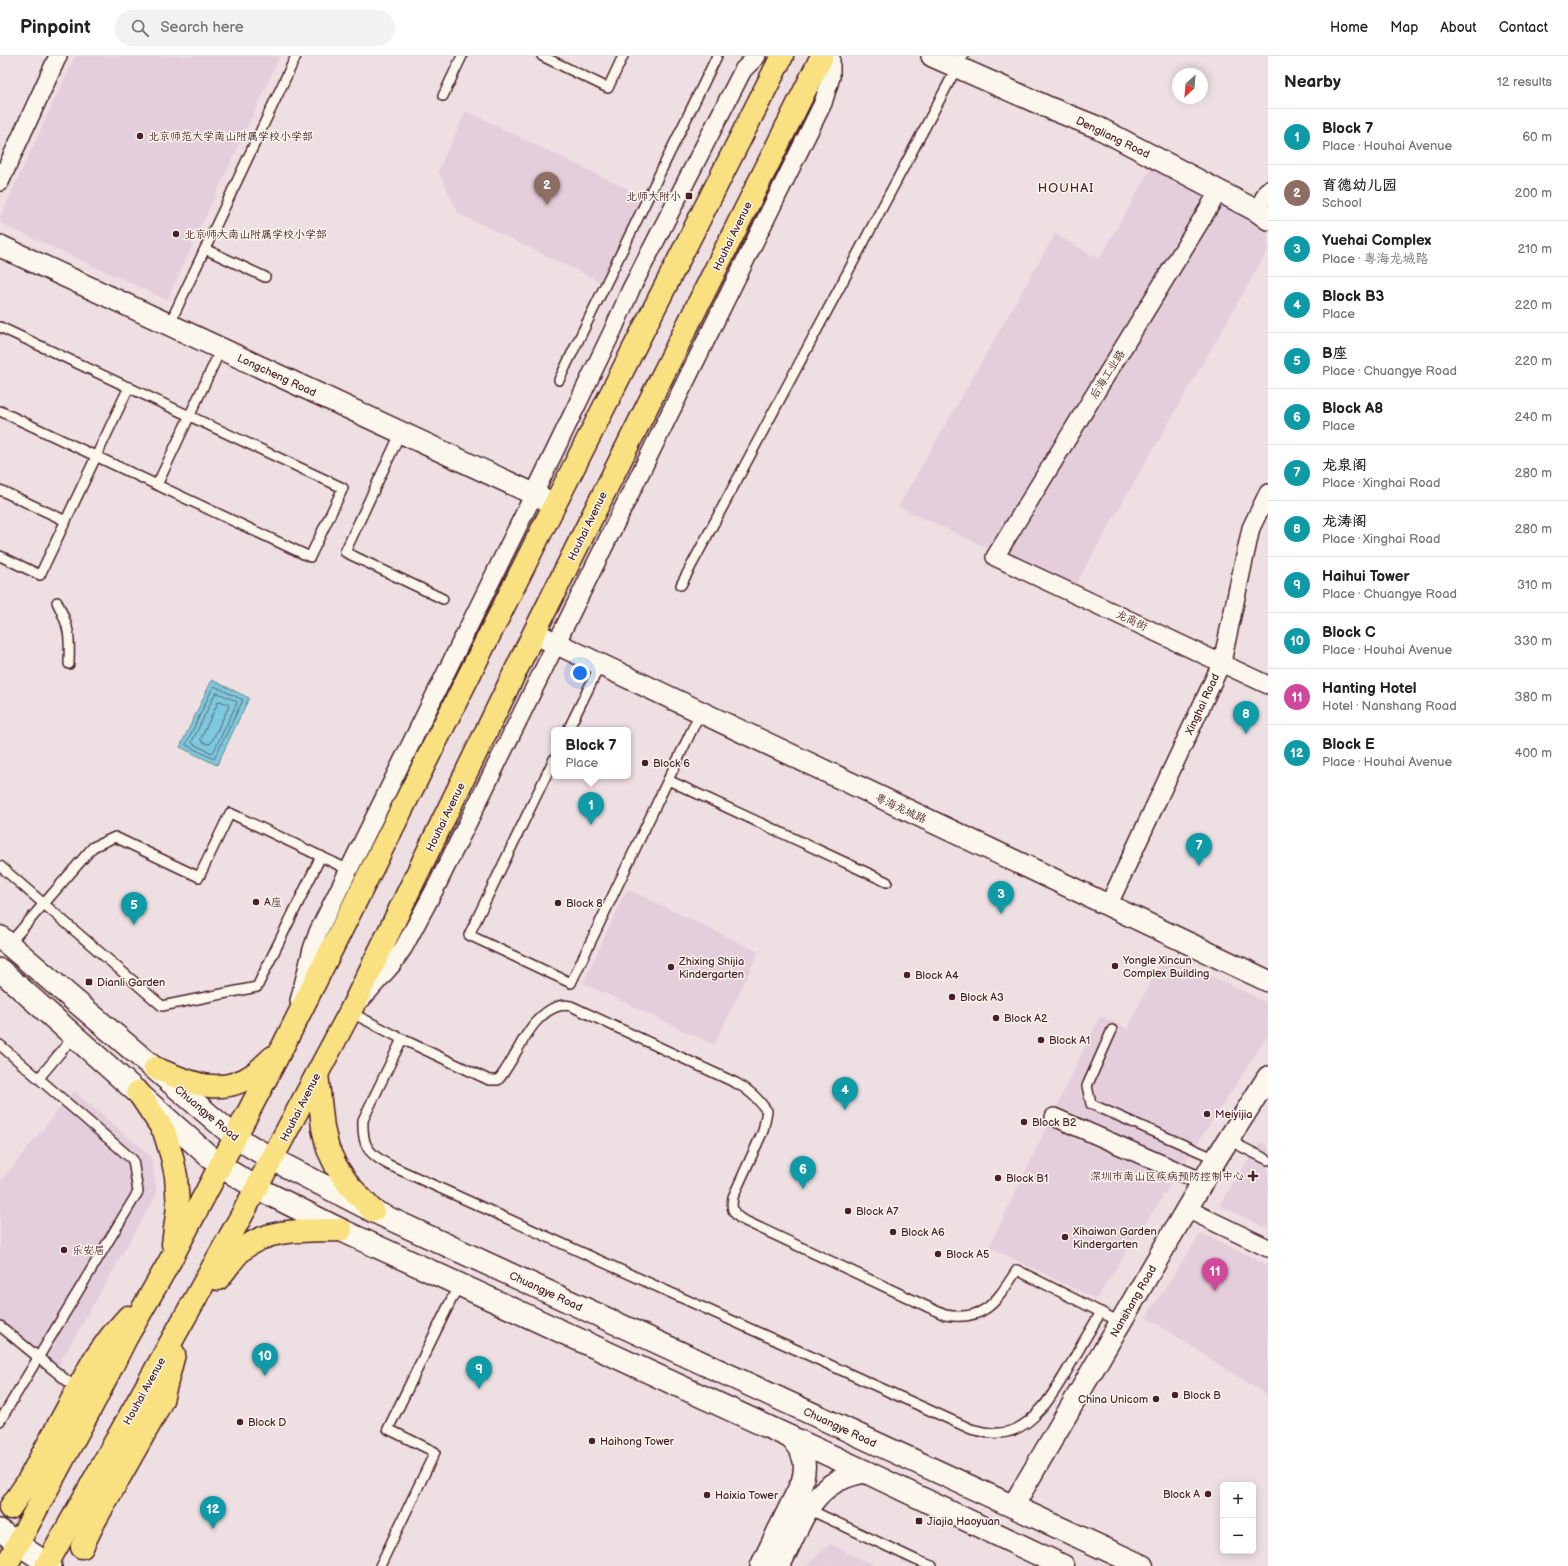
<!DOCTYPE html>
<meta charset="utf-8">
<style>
:root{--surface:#fff;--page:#f2f2f2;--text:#222;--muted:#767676;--line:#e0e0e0;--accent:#1a73e8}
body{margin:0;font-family:"Balsamiq Sans","LXGW WenKai TC",sans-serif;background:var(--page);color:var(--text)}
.controls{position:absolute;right:12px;bottom:12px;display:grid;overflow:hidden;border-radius:6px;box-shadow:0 2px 10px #0003}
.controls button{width:36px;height:36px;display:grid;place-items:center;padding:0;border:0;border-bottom:1px solid var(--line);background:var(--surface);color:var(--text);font:20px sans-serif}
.compass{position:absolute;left:1172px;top:12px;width:36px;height:36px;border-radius:50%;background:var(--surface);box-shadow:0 2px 10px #0003;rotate:206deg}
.you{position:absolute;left:580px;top:617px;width:14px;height:14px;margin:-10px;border:3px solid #fff;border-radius:50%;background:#1a73e8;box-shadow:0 0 0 6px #1a73e833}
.badge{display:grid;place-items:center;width:26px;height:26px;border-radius:50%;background:var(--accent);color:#fff;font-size:13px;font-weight:700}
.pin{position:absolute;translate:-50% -33px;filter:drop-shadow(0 1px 2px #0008)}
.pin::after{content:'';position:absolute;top:21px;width:14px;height:12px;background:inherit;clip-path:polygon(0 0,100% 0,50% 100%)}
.popup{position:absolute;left:551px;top:671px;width:80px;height:52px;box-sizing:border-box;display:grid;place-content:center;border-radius:6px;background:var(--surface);filter:drop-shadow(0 1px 3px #0005);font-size:13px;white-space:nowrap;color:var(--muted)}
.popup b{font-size:15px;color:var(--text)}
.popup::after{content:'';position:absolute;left:50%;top:100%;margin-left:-8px;border:8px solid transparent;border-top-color:var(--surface)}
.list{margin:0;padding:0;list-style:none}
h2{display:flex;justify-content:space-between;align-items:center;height:52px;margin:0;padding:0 16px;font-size:17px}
h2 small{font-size:13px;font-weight:400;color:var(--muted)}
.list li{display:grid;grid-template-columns:26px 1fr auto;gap:12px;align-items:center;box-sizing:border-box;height:56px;padding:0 16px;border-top:1px solid var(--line)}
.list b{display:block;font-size:15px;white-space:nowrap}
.list p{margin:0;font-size:13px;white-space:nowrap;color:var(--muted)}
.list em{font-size:13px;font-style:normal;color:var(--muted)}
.icon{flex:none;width:22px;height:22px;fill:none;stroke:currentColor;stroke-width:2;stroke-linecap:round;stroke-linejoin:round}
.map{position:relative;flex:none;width:1268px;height:1510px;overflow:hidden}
header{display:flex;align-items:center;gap:24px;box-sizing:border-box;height:56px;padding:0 20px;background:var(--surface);border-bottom:1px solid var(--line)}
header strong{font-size:19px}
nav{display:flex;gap:22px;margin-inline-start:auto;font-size:14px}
.search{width:280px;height:36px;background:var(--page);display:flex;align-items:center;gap:10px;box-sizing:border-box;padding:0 14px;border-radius:22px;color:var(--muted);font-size:15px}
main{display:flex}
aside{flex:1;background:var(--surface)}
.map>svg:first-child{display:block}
.built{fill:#e4cedb}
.water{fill:#7dc9dd;stroke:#698596}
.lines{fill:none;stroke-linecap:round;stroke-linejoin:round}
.shore{stroke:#5e6372;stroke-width:1}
.service-casing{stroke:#4a1f2b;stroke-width:12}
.minor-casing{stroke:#4a1f2b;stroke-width:20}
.tertiary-casing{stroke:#4a1f2b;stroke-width:24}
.secondary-casing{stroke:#4a1f2b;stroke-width:25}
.primary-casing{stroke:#4a1f2b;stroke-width:25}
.service{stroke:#fbf7ec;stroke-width:9}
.minor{stroke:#fbf7ec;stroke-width:17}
.tertiary{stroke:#fbf7ec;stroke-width:21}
.secondary{stroke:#fbf7ec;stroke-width:22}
.primary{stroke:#f9e181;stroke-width:22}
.poi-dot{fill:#4a1f2b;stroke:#fbf7ec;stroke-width:1.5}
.labels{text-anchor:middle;stroke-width:3;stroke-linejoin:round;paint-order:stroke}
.poi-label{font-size:11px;fill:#4a1f2b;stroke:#fbf7ec;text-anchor:start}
.street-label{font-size:11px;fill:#4a1f2b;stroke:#fbf7ec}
.quarter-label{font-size:13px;letter-spacing:1px;fill:#4a1f2b;stroke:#fbf7ec}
</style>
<header>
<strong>Pinpoint</strong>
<div class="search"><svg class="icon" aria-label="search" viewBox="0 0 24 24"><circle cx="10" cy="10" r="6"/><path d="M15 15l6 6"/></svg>Search here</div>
<nav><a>Home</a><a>Map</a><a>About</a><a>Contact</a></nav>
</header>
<main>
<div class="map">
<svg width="1268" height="1510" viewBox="0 0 1268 1510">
<rect width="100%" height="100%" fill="#eedfe2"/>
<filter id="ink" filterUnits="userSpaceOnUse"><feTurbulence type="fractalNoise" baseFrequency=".025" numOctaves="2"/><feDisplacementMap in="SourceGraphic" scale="8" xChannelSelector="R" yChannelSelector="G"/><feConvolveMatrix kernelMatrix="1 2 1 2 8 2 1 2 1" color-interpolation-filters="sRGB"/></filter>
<g filter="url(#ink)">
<g class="built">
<polygon points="75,0 280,0 167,244 0,167 0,161"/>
<polygon points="466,55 644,141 603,227 459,158 438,115"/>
<polygon points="1153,109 1268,175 1268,194 1074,531 898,451 1055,178 1099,203"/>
<polygon points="627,833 759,896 714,989 583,927"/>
<polygon points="1164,897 1268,947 1268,979 1096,1243 989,1191 1100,960 1128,973"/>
<polygon points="74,1035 151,1100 157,1138 52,1320 0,1277 0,1126"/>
<polygon points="1260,1086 1268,1090 1268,1173 1219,1149"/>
<polygon points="1201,1177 1268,1209 1268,1340 1146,1261"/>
<polygon points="830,1488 876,1510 806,1510"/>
</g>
<polygon class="water" points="212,624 249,642 217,709 180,691"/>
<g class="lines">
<g class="shore">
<polygon points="214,630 243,644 214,703 186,689"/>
<polygon points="216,637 218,637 236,645 237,647 214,695 212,697 193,688 192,686"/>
<polygon points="219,645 228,648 229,650 211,687 208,688 201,685 201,683"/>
</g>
<defs>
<g id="service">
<polyline points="542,0 608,32 623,0"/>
<polyline points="443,40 462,0"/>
<polyline points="205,193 265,221"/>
<polyline points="169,269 296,0"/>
<polyline points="0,271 343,432 310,501 0,355"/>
<polyline points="559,324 717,0"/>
<polyline points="401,376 345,496 443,543"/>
<polyline points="157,429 221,293"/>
<polyline points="0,434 66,465"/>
<polyline points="0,500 40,519 129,331"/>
<polyline points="681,529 963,0"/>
<path d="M57,546C70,572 70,580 69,608"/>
<polyline points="568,674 600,609"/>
<polyline points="554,703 469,879 571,927 700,657"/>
<polyline points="668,724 887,826"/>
<polyline points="0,810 162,950 257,931 321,800"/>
<polyline points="9,888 93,791 115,781 199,821 230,757 349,814"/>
<path d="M350,956L402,983L489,1024H498C517,1003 528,959 559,950C562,949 567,949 571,950L736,1027C750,1034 758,1043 767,1055L763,1075L733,1141C731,1152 732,1156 741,1163L945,1259C986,1266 997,1244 1017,1214L1120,1266"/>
<polyline points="1112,974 1087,1030 1091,1048 1216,1103"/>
<path d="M402,983L363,1064C362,1089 367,1097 389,1109L971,1373C983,1376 994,1379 1007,1376C1038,1369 1057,1331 1072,1306C1081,1289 1091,1273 1101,1256"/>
<polyline points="0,989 133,1104 138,1136 0,1365"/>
<polyline points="39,1022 75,979"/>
<polyline points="1228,1084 1268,1104"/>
<polyline points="0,1270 77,1333"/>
<polyline points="808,1453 916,1504 932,1510"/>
<polyline points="380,1510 435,1396 388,1373 459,1228"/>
</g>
<g id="minor">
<polyline points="0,126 58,0"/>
<polyline points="1219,135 995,501 1268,629"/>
<polyline points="1257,155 1268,134"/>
<polyline points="1108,850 1222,606 1251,472 1268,437"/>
<polyline points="362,943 391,910 404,891 437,829 823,47 831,21 831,0"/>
<polyline points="299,945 312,893 318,876 534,438 613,274 631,233 743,14 757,0"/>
<polyline points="1054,1061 1203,1126"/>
<polyline points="1187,1153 1268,1192"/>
</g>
<g id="tertiary">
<polyline points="932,0 1052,53 1097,71 1257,155 1268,163"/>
<polyline points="0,190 555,448"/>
<polyline points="534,577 1268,925"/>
<polyline points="1013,1450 1216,1103 1268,1021"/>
<polyline points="0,1474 18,1488 51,1510"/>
<path d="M761,1510L802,1426C808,1406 803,1396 790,1381"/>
<path d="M779,1510C803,1466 809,1425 866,1416"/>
</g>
<g id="secondary">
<polyline points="0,881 235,1081 272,1103 373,1155 1142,1510"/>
<polyline points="0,914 220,1110 257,1132 341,1174 866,1416 1063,1510"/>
</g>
<g id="primary">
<path d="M155,1012C189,1026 220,1042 254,1018C261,1013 267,1006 273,1001"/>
<polyline points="317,1018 323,1072 328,1093 336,1110 348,1128 373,1155"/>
<polyline points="138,1036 164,1075 172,1101 176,1120 178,1151 173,1188"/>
<path d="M218,1223C226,1214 233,1202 242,1194C268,1171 308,1175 341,1174"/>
<polyline points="10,1452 27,1427 93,1305 112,1279 128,1261"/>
<polyline points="82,1491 94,1466 154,1360 162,1344 174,1298"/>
<polyline points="6,1510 96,1342 126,1282 171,1203 282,992 555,448 782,0"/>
<polyline points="46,1510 243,1157 350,956 534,577 822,0"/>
</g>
</defs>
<use href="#service" class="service-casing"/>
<use href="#minor" class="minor-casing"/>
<use href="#tertiary" class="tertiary-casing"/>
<use href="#secondary" class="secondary-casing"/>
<use href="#primary" class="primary-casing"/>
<use href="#service" class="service"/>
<use href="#minor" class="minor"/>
<use href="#tertiary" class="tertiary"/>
<use href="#secondary" class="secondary"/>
<use href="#primary" class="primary"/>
</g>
</g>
<g class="poi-dot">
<circle cx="140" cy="80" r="4"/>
<rect x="685" y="136" width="8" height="8" rx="2"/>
<circle cx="176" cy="178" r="4"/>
<circle cx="645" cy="707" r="4"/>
<circle cx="256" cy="846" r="4"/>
<circle cx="558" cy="847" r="4"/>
<circle cx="1115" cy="910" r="4"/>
<circle cx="671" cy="911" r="4"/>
<circle cx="907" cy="919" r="4"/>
<rect x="85" y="922" width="8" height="8" rx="2"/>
<circle cx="952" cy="941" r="4"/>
<circle cx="996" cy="962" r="4"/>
<circle cx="1041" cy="984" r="4"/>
<circle cx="1207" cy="1058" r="4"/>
<circle cx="1024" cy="1066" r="4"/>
<path d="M1251 1114h4v4h4v4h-4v4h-4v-4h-4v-4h4z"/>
<circle cx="998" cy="1122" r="4"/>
<circle cx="848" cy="1155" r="4"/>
<circle cx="893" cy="1176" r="4"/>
<circle cx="1065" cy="1181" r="4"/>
<circle cx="64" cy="1194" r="4"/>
<circle cx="938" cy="1198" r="4"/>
<circle cx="1175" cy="1339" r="4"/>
<circle cx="1156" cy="1343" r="4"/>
<circle cx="240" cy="1366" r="4"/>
<circle cx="592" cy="1385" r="4"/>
<circle cx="1208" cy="1438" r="4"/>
<circle cx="707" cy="1439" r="4"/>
<rect x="915" y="1461" width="8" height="8" rx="2"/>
</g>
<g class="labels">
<g class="poi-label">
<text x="148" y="84">北京师范大学南山附属学校小学部</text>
<text x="681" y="144" text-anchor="end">北师大附小</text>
<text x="184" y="182">北京师大南山附属学校小学部</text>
<text x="653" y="711">Block 6</text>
<text x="264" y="850">A座</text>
<text x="566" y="851">Block 8</text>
<text x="1123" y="908">Yongle Xincun<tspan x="1123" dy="13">Complex Building</tspan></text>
<text x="679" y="909">Zhixing Shijia<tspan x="679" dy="13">Kindergarten</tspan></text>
<text x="915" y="923">Block A4</text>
<text x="97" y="930">Dianli Garden</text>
<text x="960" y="945">Block A3</text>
<text x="1004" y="966">Block A2</text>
<text x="1049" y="988">Block A1</text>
<text x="1215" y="1062">Meiyijia</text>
<text x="1032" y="1070">Block B2</text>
<text x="1244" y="1124" text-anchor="end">深圳市南山区疾病预防控制中心</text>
<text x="1006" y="1126">Block B1</text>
<text x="856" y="1159">Block A7</text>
<text x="1073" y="1179">Xihaiwan Garden<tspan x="1073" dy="13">Kindergarten</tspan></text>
<text x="901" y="1180">Block A6</text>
<text x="72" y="1198">乐安居</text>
<text x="946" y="1202">Block A5</text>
<text x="1183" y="1343">Block B</text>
<text x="1148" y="1347" text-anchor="end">China Unicom</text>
<text x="248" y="1370">Block D</text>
<text x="600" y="1389">Haihong Tower</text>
<text x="1200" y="1442" text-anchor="end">Block A</text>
<text x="715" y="1443">Haixia Tower</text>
<text x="927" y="1469">Jiajia Haoyuan</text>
</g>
<g class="street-label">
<text transform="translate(1113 81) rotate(26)" y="4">Dengliang Road</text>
<text transform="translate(732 180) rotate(-64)" y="4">Houhai Avenue</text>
<text transform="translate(1107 318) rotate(-58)" y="4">后海工业路</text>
<text transform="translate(277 319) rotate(25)" y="4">Longcheng Road</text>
<text transform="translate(587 470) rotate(-64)" y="4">Houhai Avenue</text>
<text transform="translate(1132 564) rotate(25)" y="4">龙商街</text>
<text transform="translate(1202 648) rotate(-65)" y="4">Xinghai Road</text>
<text transform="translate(901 752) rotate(25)" y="4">粤海龙城路</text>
<text transform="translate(445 761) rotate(-64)" y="4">Houhai Avenue</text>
<text transform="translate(300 1051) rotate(-63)" y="4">Houhai Avenue</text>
<text transform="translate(207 1057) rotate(40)" y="4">Chuangye Road</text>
<text transform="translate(546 1235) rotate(25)" y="4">Chuangye Road</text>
<text transform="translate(1133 1245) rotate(-60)" y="4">Nanshang Road</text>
<text transform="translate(144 1335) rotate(-61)" y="4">Houhai Avenue</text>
<text transform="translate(840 1371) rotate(25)" y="4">Chuangye Road</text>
</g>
<g class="quarter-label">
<text x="1066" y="136">HOUHAI</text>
</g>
</g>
</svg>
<div class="controls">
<button>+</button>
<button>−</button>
</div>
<svg class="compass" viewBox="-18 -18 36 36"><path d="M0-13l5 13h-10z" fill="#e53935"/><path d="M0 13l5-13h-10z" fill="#767676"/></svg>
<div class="you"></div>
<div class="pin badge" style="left:591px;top:769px;background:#0f9aa8">1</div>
<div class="popup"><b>Block 7</b>Place</div>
<div class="pin badge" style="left:547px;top:149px;background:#8d6e63">2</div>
<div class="pin badge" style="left:1001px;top:858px;background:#0f9aa8">3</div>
<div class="pin badge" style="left:845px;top:1054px;background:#0f9aa8">4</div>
<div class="pin badge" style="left:134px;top:869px;background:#0f9aa8">5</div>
<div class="pin badge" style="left:803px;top:1133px;background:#0f9aa8">6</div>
<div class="pin badge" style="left:1199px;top:810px;background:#0f9aa8">7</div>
<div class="pin badge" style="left:1246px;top:678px;background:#0f9aa8">8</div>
<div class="pin badge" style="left:479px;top:1333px;background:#0f9aa8">9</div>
<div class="pin badge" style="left:265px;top:1320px;background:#0f9aa8">10</div>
<div class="pin badge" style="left:1215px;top:1235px;background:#d1479c">11</div>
<div class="pin badge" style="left:213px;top:1473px;background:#0f9aa8">12</div>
</div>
<aside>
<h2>Nearby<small>12 results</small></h2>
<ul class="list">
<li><span class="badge" style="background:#0f9aa8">1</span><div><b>Block 7</b><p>Place · Houhai Avenue</p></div><em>60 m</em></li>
<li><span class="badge" style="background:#8d6e63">2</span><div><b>育德幼儿园</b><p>School</p></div><em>200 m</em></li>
<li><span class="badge" style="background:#0f9aa8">3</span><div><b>Yuehai Complex</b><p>Place · 粤海龙城路</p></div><em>210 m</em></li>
<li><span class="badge" style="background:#0f9aa8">4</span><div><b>Block B3</b><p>Place</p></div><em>220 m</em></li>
<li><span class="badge" style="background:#0f9aa8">5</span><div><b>B座</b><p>Place · Chuangye Road</p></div><em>220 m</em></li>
<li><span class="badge" style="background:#0f9aa8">6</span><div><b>Block A8</b><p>Place</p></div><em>240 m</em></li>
<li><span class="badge" style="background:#0f9aa8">7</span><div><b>龙泉阁</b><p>Place · Xinghai Road</p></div><em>280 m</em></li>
<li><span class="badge" style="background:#0f9aa8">8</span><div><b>龙涛阁</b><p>Place · Xinghai Road</p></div><em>280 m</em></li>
<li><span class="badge" style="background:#0f9aa8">9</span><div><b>Haihui Tower</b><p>Place · Chuangye Road</p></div><em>310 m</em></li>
<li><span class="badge" style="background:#0f9aa8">10</span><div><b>Block C</b><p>Place · Houhai Avenue</p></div><em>330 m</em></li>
<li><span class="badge" style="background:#d1479c">11</span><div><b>Hanting Hotel</b><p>Hotel · Nanshang Road</p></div><em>380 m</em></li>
<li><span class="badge" style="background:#0f9aa8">12</span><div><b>Block E</b><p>Place · Houhai Avenue</p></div><em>400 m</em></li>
</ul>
</aside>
</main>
